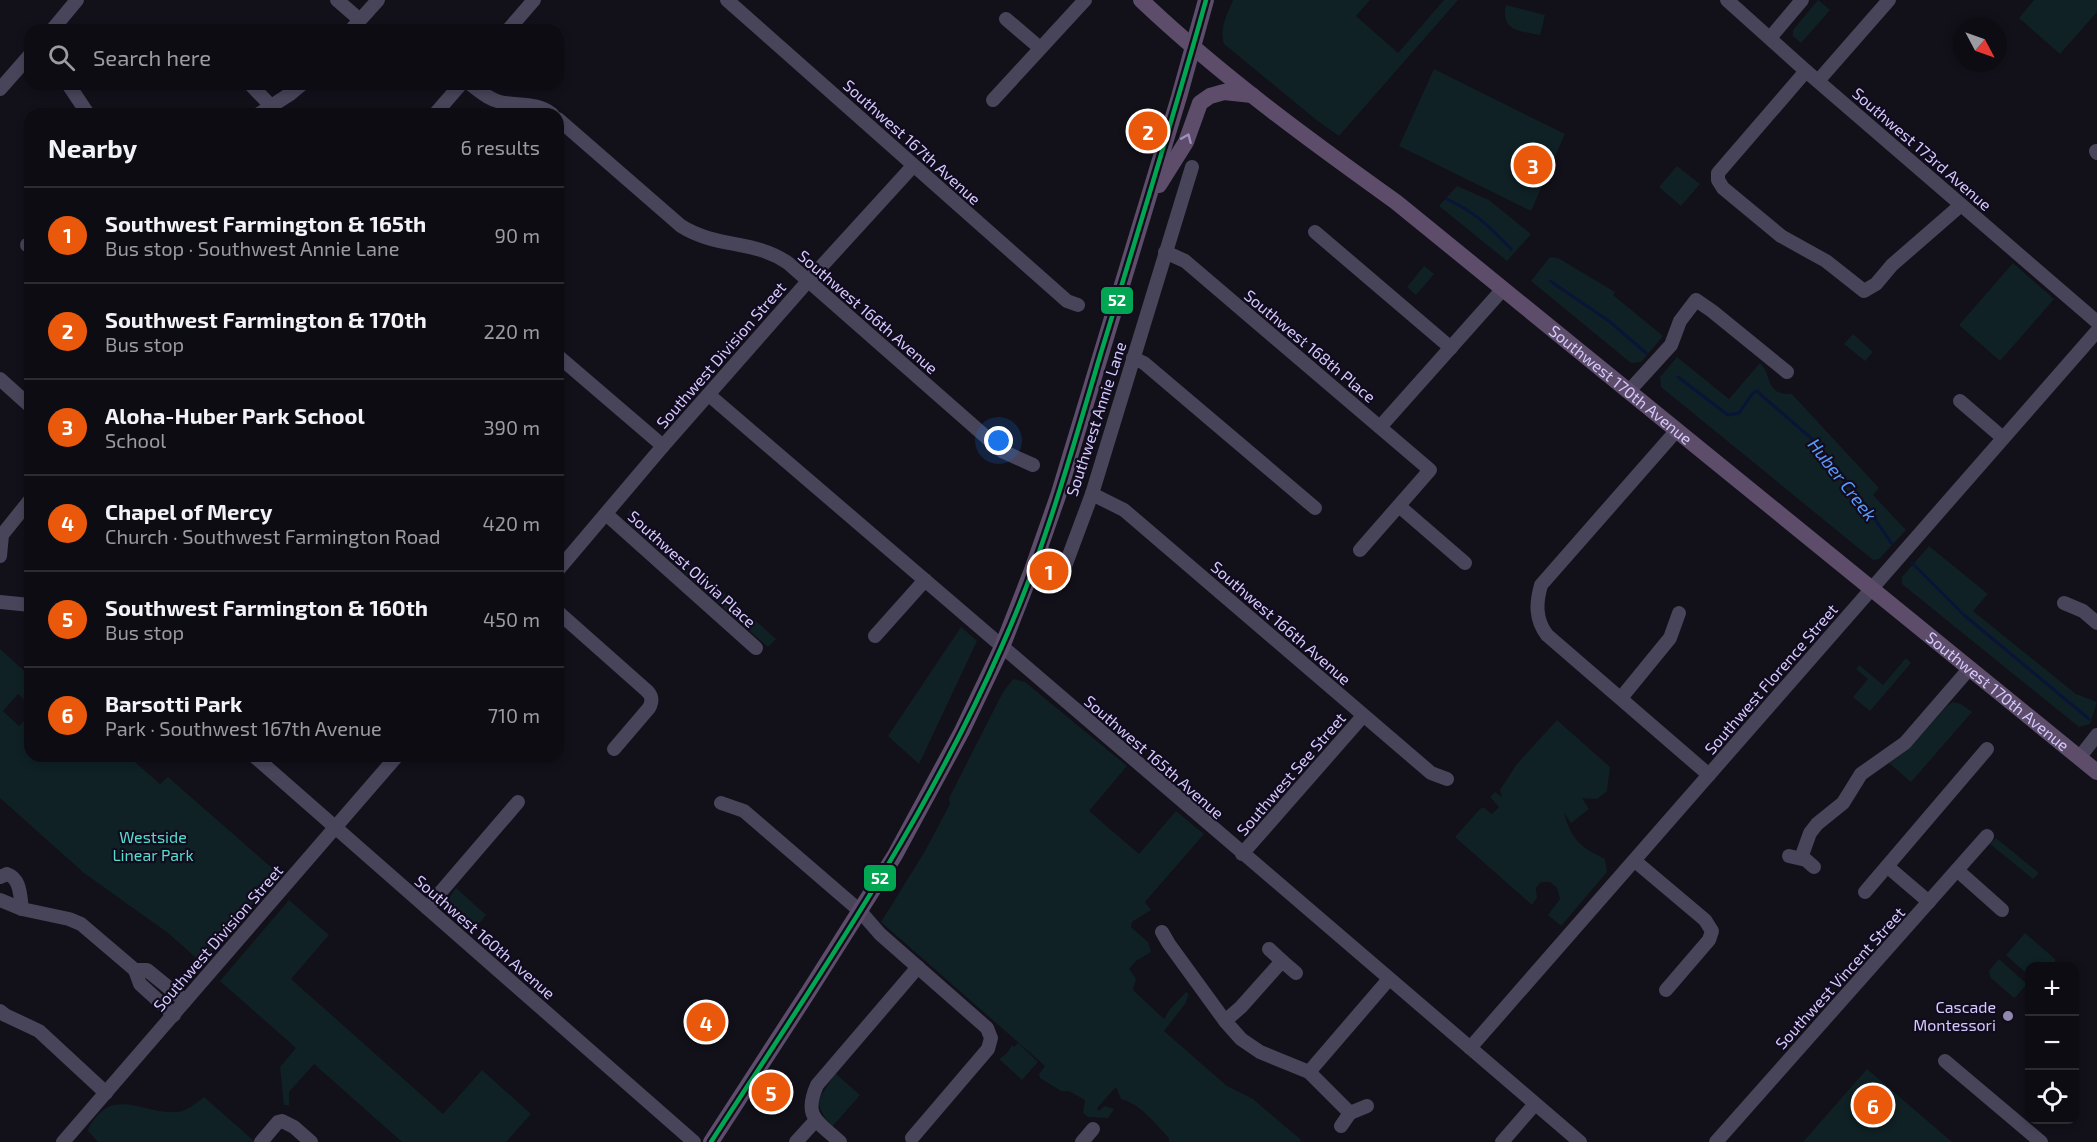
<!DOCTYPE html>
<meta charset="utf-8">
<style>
:root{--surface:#0e0c13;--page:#17151c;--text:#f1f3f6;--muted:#9b9ba0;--line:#2e2c33;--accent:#ea580c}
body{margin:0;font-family:"Exo 2",sans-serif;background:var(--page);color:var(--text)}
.controls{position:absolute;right:18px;bottom:18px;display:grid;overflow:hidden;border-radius:12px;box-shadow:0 3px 9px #0003}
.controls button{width:54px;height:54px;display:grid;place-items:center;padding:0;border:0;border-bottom:2px solid var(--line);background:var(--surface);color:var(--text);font:30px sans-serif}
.compass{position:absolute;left:1953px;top:18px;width:54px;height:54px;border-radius:50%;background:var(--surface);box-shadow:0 3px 9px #0003;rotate:131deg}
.you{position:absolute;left:999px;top:441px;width:21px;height:21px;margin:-15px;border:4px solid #fff;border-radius:50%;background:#1a73e8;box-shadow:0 0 0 9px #1a73e833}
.badge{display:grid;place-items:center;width:39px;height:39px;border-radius:50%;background:var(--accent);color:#fff;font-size:20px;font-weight:700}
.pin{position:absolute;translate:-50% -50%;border:3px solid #fff;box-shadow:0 2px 6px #0006}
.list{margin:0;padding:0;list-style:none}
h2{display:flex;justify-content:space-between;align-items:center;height:78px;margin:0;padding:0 24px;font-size:26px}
h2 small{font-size:20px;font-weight:400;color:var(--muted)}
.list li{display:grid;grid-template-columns:39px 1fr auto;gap:18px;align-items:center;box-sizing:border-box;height:96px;padding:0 24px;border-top:2px solid var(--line)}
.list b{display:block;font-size:22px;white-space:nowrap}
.list p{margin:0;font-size:20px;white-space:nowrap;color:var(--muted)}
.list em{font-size:20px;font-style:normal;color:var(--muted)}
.icon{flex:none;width:33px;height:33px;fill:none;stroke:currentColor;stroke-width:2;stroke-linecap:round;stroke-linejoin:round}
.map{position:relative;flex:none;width:2097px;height:1142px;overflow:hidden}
.search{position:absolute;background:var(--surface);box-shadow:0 3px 9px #0003;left:24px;top:24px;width:540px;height:66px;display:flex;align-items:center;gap:15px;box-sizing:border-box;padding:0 21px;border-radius:18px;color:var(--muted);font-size:22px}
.panel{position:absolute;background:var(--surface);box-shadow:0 3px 9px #0003;left:24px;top:108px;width:540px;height:654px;border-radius:18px}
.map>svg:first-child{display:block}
.green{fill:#0f2125}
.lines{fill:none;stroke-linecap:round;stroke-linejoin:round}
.stream{stroke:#0a1436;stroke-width:3}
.minor{stroke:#48445a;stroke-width:14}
.major{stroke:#5d4d6b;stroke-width:16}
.bus-1-casing{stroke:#110c1d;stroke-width:9}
.bus-1{stroke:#00a651;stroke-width:4.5}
.oneway{stroke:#a091bc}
.poi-dot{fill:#9188ae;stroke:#110c1d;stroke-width:2}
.labels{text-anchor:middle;stroke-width:4.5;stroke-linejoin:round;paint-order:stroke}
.street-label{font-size:16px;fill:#d6c9fe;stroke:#110c1d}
.park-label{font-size:16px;fill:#57dccd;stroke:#110c1d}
.poi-label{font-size:16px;fill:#d6c9fe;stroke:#110c1d;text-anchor:end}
.water-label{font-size:18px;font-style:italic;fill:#589afc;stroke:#110c1d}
.line-badge{stroke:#110c1d;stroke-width:2}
.badge-label{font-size:16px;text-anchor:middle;font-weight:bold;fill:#fff}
</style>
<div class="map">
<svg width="2097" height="1142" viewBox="0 0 2097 1142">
<rect width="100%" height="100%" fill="#121019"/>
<g class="green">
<path d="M1233,0H1370L1356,16L1398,53L1444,0H1458L1339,136L1319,122L1224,44C1219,28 1227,15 1233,0Z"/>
<polygon points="1818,0 1830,10 1801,43 1793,36 1793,30"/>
<polygon points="2034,0 2097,0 2097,12 2060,54 2019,18"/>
<path d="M1506,5L1545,15L1540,35C1520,31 1500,31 1506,5Z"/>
<polygon points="1434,69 1565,134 1531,211 1399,146"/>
<polygon points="1677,166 1700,184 1681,206 1659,187"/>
<polygon points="1457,186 1489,200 1531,234 1507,261 1439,206"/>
<polygon points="1550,257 1558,258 1615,292 1613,295 1663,336 1641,362 1631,363 1531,281"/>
<polygon points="2013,263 2054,299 2000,361 1959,325"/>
<polygon points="1424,266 1434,274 1416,295 1407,287"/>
<polygon points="1853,334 1873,352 1865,361 1844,344"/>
<path d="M1677,357L1729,399L1760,363C1773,375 1764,395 1792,394L1879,488L1873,495L1906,530L1879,559L1873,560L1661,387L1660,377Z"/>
<polygon points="630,509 776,639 768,647 629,524 627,517"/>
<polygon points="1929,546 1988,594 1973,611 2076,694 2097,702 2090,724 2079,727 1902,584 1902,577"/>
<polygon points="961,627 977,641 919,764 888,736"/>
<polygon points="0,649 30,676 30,705 18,694 3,711 19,726 30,715 30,756 128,756 160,784 168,777 279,874 202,963 168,933 84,873 0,798"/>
<polygon points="1906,658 1911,663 1870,711 1853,697 1868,679 1856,669 1859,665 1883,685"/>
<path d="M1013,679L1025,682L1127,766L1089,811L1139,854L1176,811L1204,834L1145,902L1151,910L1132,922L1131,927L1148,942L1151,952L1136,961L1129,969L1136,979L1133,990L1164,1019L1170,1009L1186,992L1189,994L1185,1004L1164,1031L1227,1086L1253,1099L1300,1139L1301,1142H1169V1138C1154,1123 1142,1105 1121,1099L1116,1087L1097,1108L1098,1111L1105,1106L1114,1109L1108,1118L1088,1117L1083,1113L1085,1100L1069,1091H1061L1040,1078L1039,1074L1045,1066L881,922L925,851L950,804L949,798L1003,692Z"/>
<polygon points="1953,702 1961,704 1972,712 1911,782 1889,763 1909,749 1947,706"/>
<path d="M1557,720L1610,767L1607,791L1597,799L1582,798L1589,809L1571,823L1564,813C1572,841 1581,847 1605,859L1607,872L1561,926L1548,915L1560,899L1557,888L1550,882H1541L1536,888L1537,898L1532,905L1455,837L1479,810L1483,807L1492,814L1499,807L1490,797L1495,792L1502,797L1500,790L1516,765Z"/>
<polygon points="1996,838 2039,873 2033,879 1990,844"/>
<polygon points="456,888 486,915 476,927 449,903 449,898"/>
<polygon points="289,900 329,935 291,979 443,1114 482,1070 531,1114 506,1142 402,1142 314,1064 289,1092 289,1105 284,1105 280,1067 296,1048 220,981"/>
<polygon points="2025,933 2056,960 2051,966 2030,966 2029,976 2006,955"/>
<path d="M1999,959L2028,985C2022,987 2020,994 2014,998L1990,977L1989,971Z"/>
<polygon points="1018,1043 1038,1062 1022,1080 999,1059 1007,1053 1012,1045 1014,1047"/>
<polygon points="1867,1069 1952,1142 1803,1142"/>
<path d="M835,1073L860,1095L832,1127C809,1097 821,1101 835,1073Z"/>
<path d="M204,1097L255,1142H98L88,1131C89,1125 93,1121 97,1116C118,1091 148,1114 175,1112C186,1112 195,1104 204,1097Z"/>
</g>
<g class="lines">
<g class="stream">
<path d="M1447,199C1475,212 1490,227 1511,249"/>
<polyline points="1550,281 1609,321 1646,353"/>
<polyline points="1678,377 1728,415 1739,413 1753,393 1757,391 1760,394 1812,439 1866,506 1892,544"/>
<polyline points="1912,563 1964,615 2089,719"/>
</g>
<g class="minor">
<polyline points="337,0 360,20"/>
<polyline points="727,0 1067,301 1078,305"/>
<polyline points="1727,0 1806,71 2097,322"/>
<polyline points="1006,19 1040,48"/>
<polyline points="52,30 77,0"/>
<polyline points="351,30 378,0"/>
<polyline points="508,30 534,0"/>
<polyline points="1770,38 1802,0"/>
<polyline points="1806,71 1718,173 1718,180 1723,188 1781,236 1826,261 1864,291 1876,284 1892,265 1961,205"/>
<polyline points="1818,81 1889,0"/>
<polyline points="68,84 88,114"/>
<polyline points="250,84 272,107"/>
<path d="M470,84C480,91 488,99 500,102C518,106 536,102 552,114"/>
<polyline points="0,89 30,55"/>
<polyline points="993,100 1085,0"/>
<polyline points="259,114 290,94 302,84"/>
<polyline points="435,114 461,84"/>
<path d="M558,119L681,226C718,249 753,239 788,263L1002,451L1033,465"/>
<polyline points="2096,151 2097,153"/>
<polyline points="1315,232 1451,348"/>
<polyline points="27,245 30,244"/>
<polyline points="1165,252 1185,261 1430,470 1360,550"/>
<polyline points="558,356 663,446"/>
<polyline points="1133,358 1144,363 1315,508"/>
<polyline points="0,379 30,406"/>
<polyline points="1629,391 1671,345 1680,321 1696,300 1712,311 1787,372"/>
<polyline points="709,395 1580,1142"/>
<polyline points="1960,401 2003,438"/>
<polyline points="1380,427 1503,289"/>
<path d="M1677,430L1541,585C1536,603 1535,619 1547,635L1709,775"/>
<polyline points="1092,494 1124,510 1431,773 1447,779"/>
<polyline points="1399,506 1465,563"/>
<polyline points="606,514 756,648"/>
<polyline points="0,556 2,535 30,500"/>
<polyline points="558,570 663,446 809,280 913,166"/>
<polyline points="1061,577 1092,494 1192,167"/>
<polyline points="0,602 30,605"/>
<polyline points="2064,603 2083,611 2097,623"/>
<path d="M558,612L646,690C652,695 653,701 649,708L614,749"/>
<polyline points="875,636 925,580"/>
<polyline points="1621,698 1670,638 1679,613"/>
<polyline points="254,756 694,1142"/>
<polyline points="2079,758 2097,735"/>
<polyline points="721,803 744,811 860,911 880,934 987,1028 991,1038 988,1049 912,1138"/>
<polyline points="1242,854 1363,716"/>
<polyline points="1789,856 1806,860 1814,867"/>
<polyline points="1801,858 1810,833 1817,824 1843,803 1861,774 1905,743 1969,669"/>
<polyline points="1635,861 1705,920 1712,931 1709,940 1666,990"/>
<polyline points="1888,867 1929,902"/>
<polyline points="1957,870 2002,910"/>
<path d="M0,877L7,874C21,879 20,896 22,909"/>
<polyline points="1865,892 1987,749"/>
<polyline points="0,900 22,909 69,919 81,924 135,970"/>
<polyline points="427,908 518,802"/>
<polyline points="1162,932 1169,944 1225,1021 1241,1039 1260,1052 1309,1072 1350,1113 1341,1126"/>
<polyline points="1269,949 1282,961"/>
<polyline points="0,1011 5,1015 39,1031 106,1093"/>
<polyline points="174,1015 140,984 135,970 147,970 185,1001"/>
<polyline points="1225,1021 1241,1007 1282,961 1296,973"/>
<polyline points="1470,1048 2097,331"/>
<polyline points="1945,1061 2041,1142"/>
<polyline points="1309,1072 1389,979"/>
<polyline points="1350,1113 1367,1106"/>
<polyline points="63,1142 397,756"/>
<polyline points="261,1142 278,1122 282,1121 294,1127 311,1142"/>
<polyline points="796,1142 816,1120"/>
<path d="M840,1142C817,1121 803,1117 817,1085L918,967"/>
<polyline points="1082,1142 1093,1129"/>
<polyline points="1502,1142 1535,1104"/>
<polyline points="1716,1142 1987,836"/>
</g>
<g class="major">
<path id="s1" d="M1141,0C1220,75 1308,139 1396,202L2097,772"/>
<polyline points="1159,185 1186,142 1200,103 1210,96 1224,92 1252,95"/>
<polyline points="711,1142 809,991 895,855 962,731 1002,647 1032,570 1058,496 1179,97 1206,0"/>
</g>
<defs>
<path id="bus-1" d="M711,1142C815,982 924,824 1001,648C1043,555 1071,454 1100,356C1136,238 1173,119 1206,0"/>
</defs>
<use href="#bus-1" class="bus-1-casing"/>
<use href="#bus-1" class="bus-1"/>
</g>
<defs><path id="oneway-chevron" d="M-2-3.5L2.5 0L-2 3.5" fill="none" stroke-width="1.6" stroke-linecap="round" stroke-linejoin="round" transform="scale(1.5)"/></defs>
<use class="oneway" href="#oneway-chevron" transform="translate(1187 138) rotate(-67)"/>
<circle class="poi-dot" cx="2008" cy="1016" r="6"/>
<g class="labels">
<g class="street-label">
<text transform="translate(912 142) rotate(42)" y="6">Southwest 167th Avenue</text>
<text transform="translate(1922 149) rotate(41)" y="6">Southwest 173rd Avenue</text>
<text transform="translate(868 312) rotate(41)" y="6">Southwest 166th Avenue</text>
<text transform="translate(1310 346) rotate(40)" y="6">Southwest 168th Place</text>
<text transform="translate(721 355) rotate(-49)" y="6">Southwest Division Street</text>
<text dy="6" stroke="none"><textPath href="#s1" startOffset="615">Southwest 170th Avenue</textPath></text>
<text transform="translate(1096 419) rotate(-72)" y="6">Southwest Annie Lane</text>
<text transform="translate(692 569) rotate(42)" y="6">Southwest Olivia Place</text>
<text transform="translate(1281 623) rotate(41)" y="6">Southwest 166th Avenue</text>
<text transform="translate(1771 679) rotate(-49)" y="6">Southwest Florence Street</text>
<text dy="6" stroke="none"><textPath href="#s1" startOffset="1101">Southwest 170th Avenue</textPath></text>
<text transform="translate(1154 757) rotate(41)" y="6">Southwest 165th Avenue</text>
<text transform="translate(1291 774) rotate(-49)" y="6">Southwest See Street</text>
<text transform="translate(485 937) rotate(41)" y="6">Southwest 160th Avenue</text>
<text transform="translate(218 938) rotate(-49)" y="6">Southwest Division Street</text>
<text transform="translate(1840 978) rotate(-48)" y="6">Southwest Vincent Street</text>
</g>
<g class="park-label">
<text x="153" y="843">Westside<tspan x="153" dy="18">Linear Park</tspan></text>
</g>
<g class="poi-label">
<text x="1996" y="1013">Cascade<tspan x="1996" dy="18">Montessori</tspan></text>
</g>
<g class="water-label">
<text transform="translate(1842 480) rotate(52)" y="6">Huber Creek</text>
</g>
</g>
<g class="line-badge">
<rect x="1100" y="286" width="34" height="29" rx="6" fill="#00a651"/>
<rect x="863" y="864" width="34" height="28" rx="6" fill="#00a651"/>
</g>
<g class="badge-label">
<text x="1117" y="306">52</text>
<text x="880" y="884">52</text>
</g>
</svg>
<div class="controls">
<button>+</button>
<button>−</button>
<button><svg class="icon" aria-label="locate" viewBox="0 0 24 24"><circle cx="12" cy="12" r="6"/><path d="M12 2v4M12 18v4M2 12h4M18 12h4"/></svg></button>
</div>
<svg class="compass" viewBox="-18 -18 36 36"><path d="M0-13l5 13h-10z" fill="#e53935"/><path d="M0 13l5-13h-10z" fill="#9b9ba0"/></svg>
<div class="you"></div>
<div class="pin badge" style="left:1049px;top:571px">1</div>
<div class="pin badge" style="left:1148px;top:131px">2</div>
<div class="pin badge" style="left:1533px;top:165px">3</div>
<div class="pin badge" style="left:706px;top:1022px">4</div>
<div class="pin badge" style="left:771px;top:1092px">5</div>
<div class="pin badge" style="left:1873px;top:1105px">6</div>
<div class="search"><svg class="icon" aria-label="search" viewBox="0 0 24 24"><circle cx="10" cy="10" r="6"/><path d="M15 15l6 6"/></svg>Search here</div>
<section class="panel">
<h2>Nearby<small>6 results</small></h2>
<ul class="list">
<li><span class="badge">1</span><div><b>Southwest Farmington &amp; 165th</b><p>Bus stop · Southwest Annie Lane</p></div><em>90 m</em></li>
<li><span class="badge">2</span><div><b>Southwest Farmington &amp; 170th</b><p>Bus stop</p></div><em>220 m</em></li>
<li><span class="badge">3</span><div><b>Aloha-Huber Park School</b><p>School</p></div><em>390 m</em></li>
<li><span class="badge">4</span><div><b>Chapel of Mercy</b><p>Church · Southwest Farmington Road</p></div><em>420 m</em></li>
<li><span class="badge">5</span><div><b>Southwest Farmington &amp; 160th</b><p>Bus stop</p></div><em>450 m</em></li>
<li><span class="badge">6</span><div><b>Barsotti Park</b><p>Park · Southwest 167th Avenue</p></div><em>710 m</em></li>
</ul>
</section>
</div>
